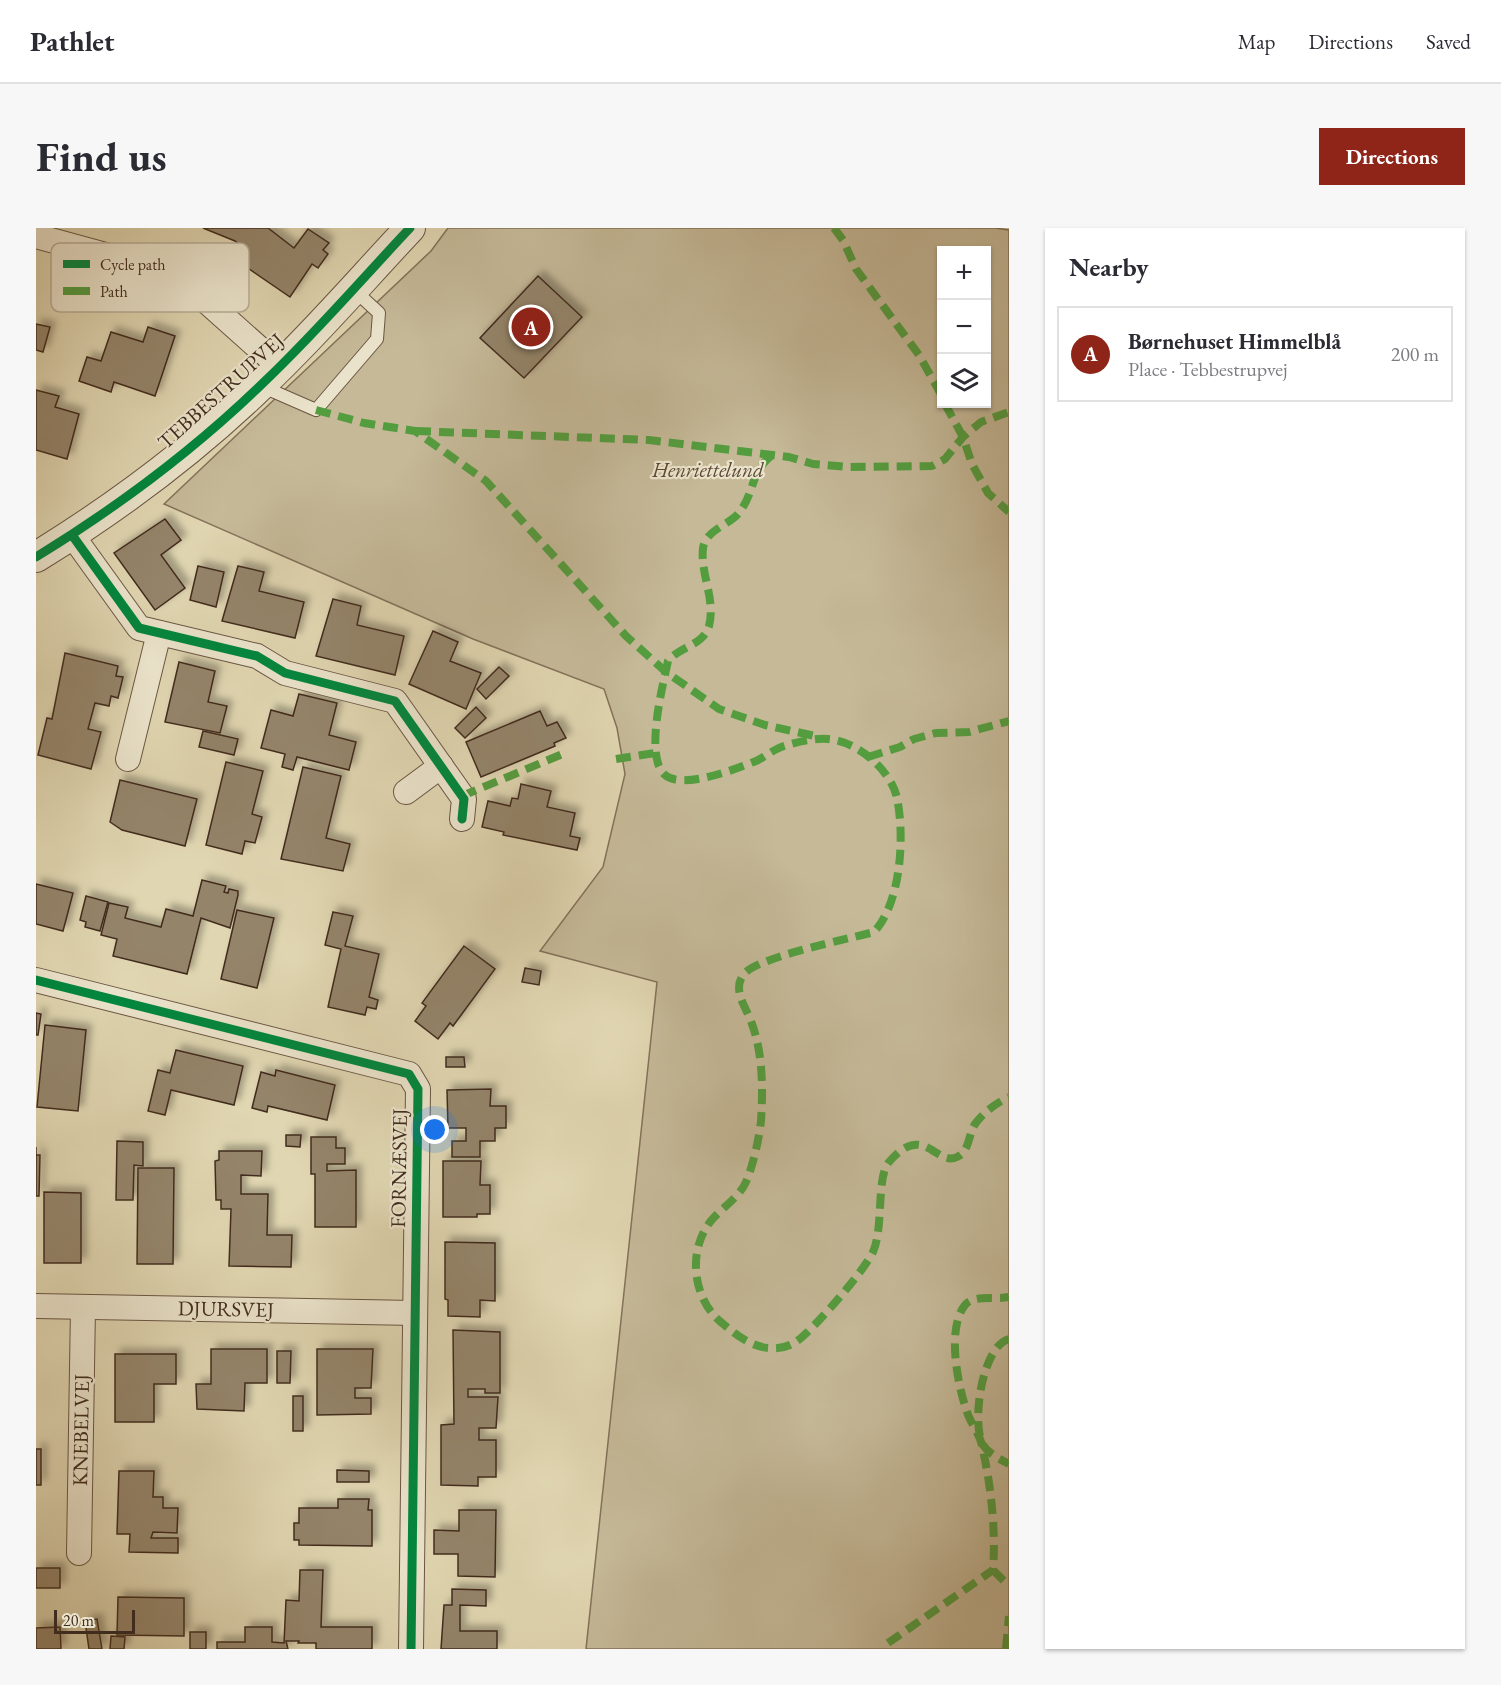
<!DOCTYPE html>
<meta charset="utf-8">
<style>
:root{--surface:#fff;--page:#f7f7f7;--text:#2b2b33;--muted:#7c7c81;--line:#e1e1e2;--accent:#8f2418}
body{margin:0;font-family:"EB Garamond",serif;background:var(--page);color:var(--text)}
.controls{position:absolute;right:18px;top:18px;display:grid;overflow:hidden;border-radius:0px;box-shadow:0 2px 4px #0004}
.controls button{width:54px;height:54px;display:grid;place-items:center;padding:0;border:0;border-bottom:2px solid var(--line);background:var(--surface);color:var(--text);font:30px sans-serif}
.scale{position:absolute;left:18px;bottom:15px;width:81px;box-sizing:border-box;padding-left:6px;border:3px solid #422c1e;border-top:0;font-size:16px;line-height:21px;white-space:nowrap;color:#422c1e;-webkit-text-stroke:4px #ebe4cc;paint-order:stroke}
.you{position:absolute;left:399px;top:902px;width:21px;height:21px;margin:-15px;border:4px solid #fff;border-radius:50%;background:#1a73e8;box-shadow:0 0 0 9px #1a73e833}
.badge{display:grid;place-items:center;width:39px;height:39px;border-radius:50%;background:var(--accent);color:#fff;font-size:20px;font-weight:700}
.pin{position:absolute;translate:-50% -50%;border:3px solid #fff;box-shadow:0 2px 6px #0006}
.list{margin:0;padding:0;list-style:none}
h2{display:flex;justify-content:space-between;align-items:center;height:78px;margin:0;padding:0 24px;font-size:26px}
h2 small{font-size:20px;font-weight:400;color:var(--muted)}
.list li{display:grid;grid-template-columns:39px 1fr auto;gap:18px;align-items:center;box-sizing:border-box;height:96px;margin:0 12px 12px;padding:0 12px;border:2px solid var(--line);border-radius:0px}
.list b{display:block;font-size:22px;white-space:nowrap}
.list p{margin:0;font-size:20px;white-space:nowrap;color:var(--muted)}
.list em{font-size:20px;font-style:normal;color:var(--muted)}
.icon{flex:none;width:33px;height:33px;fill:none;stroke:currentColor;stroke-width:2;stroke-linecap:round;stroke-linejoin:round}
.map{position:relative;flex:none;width:973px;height:1421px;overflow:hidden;border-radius:0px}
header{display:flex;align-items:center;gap:36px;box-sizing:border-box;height:84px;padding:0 30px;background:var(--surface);border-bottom:2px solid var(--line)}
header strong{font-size:28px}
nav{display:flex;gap:33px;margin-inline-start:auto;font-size:21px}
.intro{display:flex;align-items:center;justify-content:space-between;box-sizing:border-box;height:144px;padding:0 36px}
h1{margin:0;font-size:42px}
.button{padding:15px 27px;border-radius:0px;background:var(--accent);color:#fff;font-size:21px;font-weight:700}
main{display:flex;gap:36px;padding:0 36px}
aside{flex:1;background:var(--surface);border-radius:0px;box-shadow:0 2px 4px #0004}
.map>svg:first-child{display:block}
.green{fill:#c5b998;stroke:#84725b;stroke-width:1.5;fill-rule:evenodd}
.building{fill:#94846a;stroke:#422c1e;stroke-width:1.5;filter:url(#shadow)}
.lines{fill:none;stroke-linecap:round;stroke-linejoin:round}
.service-casing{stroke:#6a5643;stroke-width:14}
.minor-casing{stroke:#6a5643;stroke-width:26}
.tertiary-casing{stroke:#6a5643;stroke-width:32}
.service{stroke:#ebe4cc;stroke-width:12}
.minor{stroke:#ebe4cc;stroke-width:24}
.tertiary{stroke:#ebe4cc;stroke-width:30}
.quiet{stroke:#549d3f;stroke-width:8;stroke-dasharray:15 8;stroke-linecap:butt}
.cycleway-casing{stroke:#ebe4cc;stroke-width:13}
.cycleway{stroke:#00873e;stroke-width:9}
.labels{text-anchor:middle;stroke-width:4.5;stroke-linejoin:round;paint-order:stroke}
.street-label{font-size:21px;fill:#422c1e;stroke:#ebe4cc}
.park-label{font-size:21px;font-style:italic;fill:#5c4836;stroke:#ebe4cc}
.key{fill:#ebe4cc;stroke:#b8ad98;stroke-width:1.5}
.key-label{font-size:16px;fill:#422c1e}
</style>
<header>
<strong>Pathlet</strong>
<nav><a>Map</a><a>Directions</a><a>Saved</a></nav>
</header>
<div class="intro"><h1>Find us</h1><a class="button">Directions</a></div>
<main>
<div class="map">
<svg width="973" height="1421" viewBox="0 0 973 1421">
<defs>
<filter id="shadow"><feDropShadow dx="5.5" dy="-5.5" stdDeviation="3" flood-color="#0004"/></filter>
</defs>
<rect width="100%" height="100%" fill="#e0d6b1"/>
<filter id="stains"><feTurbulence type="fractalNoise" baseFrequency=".00333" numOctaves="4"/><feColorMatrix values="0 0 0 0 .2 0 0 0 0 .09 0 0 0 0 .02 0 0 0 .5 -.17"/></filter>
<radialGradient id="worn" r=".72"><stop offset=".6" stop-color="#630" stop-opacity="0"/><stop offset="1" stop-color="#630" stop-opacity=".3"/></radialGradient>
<path class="green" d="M412,0H959L973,2V1421H550L621,754L504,723L567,639L589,546L581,500L568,461L437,411L128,276L395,23ZM906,22H950V176H906Z"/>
<g class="building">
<polygon points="167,0 232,0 258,20 272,1 293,15 287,22 292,26 282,40 276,36 254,69 203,34 210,23 199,13"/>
<polygon points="502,48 546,89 488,150 444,110"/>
<polygon points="0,96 14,99 7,124 0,122"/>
<polygon points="112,99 139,108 119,168 78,154 75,164 43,153 51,129 65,133 75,104 107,114"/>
<polygon points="0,162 23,168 19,179 43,186 31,231 0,222"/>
<polygon points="129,291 145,312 125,327 149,360 119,382 78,325"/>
<polygon points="162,338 188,344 180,379 154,372"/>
<polygon points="202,338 228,344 223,363 268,374 259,410 186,393"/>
<polygon points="297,371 325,378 321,397 368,408 359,447 280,428"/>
<polygon points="397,403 422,414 414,433 445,445 430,481 373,456"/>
<polygon points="29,425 82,438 80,448 87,449 82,470 75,468 73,478 59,475 52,501 65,504 55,541 2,527 11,490 16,491"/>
<polygon points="143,434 179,443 172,474 191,478 184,505 129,494"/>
<polygon points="463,439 473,448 450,471 441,461"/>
<polygon points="263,466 301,475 293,507 320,514 313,542 261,529 257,542 246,539 249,526 225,520 235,482 257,488"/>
<polygon points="440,479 450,490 429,510 419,500"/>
<polygon points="504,483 511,498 521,494 530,510 518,515 519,518 445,549 430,514"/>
<polygon points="167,503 202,511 198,527 163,519"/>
<polygon points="190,534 227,543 216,586 226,589 219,615 209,613 206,626 170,617"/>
<polygon points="267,539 305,548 290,610 314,616 307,643 245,631"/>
<polygon points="84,552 161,571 149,618 86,602 74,594"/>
<polygon points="485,556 515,563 511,579 539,585 534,608 544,610 541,622 467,607 468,604 446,599 452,573 474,578 476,570 482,571"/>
<polygon points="166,652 190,658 188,664 192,665 193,661 202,663 202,667 194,700 165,690 151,746 77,728 81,711 65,707 73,675 92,679 89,690 125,699 130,681 157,688"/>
<polygon points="0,656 37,665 27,703 0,696"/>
<polygon points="50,668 72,674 64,703 49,699 50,694 44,692"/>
<polygon points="201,682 238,690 221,760 185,751"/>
<polygon points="297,684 317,688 309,718 343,726 333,769 342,772 340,781 331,779 329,787 292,779 305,721 289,717"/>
<polygon points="428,718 459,741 417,798 414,795 402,811 379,793 390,778 386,775"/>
<polygon points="489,740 505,743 503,757 486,754"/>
<polygon points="0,785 5,786 2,807 0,807"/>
<polygon points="9,797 50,802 42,883 1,879"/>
<polygon points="140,822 207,838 198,877 135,862 129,887 112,883 122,842 134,845"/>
<polygon points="410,829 428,829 429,839 410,839"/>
<polygon points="240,842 299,857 291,892 232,878 231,884 216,880 225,844 239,848"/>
<polygon points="455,861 454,878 470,878 470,900 459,900 459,913 444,913 444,929 416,929 416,913 430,913 430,900 412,900 411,862"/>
<polygon points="250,907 265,907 264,919 250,918"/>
<polygon points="275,909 300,909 300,920 309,920 309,936 291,936 291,943 320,942 320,999 279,999 279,946 275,946"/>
<polygon points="81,913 107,914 107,938 98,937 97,972 80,972"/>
<polygon points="0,919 0,927 4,927 3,968 0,968"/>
<polygon points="183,923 226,923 225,948 205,947 205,966 232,966 231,1007 256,1007 255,1039 193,1038 195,981 185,981 185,972 180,972 179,933 183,932"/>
<polygon points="407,933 445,933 444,957 454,957 454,986 441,986 441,989 407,989"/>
<polygon points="102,940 138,940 137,1036 101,1036"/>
<polygon points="8,964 45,965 45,1035 8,1035"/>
<polygon points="409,1014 459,1015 459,1073 444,1072 444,1089 412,1088 412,1072 409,1071"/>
<polygon points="417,1102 464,1104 464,1165 449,1165 449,1161 432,1161 432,1169 462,1169 460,1200 443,1200 443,1212 460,1212 460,1249 442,1249 442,1258 405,1257 405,1197 418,1196"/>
<polygon points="175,1121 231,1121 231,1155 209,1155 208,1183 161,1181 160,1156 175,1156"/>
<polygon points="281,1121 337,1121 335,1160 319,1160 319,1170 335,1170 335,1186 281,1187"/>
<polygon points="241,1123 255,1123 254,1155 241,1155"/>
<polygon points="79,1126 140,1126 140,1156 118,1156 118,1194 79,1194"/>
<rect x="257" y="1168" width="10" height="35"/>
<rect x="0" y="1221" width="5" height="36"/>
<polygon points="301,1242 333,1243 333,1254 301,1254"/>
<polygon points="83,1243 118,1243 117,1269 127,1269 127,1280 142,1280 141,1305 117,1304 115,1310 142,1310 142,1325 93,1324 94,1306 81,1306"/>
<polygon points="302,1271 333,1271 332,1282 336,1282 336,1318 263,1317 263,1312 258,1312 258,1295 263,1295 263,1280 302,1280"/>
<polygon points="423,1282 460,1282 459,1349 422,1348 422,1326 398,1326 398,1302 423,1303"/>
<rect x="0" y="1340" width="24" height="20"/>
<polygon points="264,1342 287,1342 285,1399 336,1399 336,1421 280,1421 280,1415 262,1415 263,1413 250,1413 252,1421 181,1421 181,1414 209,1414 209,1399 236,1399 236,1414 248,1415 250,1372 263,1373"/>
<polygon points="416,1361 450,1362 450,1378 424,1377 424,1403 461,1403 461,1421 405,1421 408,1377 416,1377"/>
<polygon points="82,1369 148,1370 148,1408 81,1407"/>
<polygon points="61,1391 66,1421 53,1421 49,1393"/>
<polygon points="24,1399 25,1421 0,1421 0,1400"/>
<rect x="154" y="1404" width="16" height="17"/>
<polygon points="75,1408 89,1409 88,1421 74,1421"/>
</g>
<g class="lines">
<defs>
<polyline id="service" points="225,158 280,182 341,111 343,85 318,62"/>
<g id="minor">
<polyline points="0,8 110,38 160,64 244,139"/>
<polyline points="36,307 103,400 221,428 249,445 359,473 428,571 426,591"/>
<polyline points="92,531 123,405"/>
<polyline points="370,564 405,538"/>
<polyline points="0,752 373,846 382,861 375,1421"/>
<polyline points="0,1078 379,1085"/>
<polyline points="43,1325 47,1079"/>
</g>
<path id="tertiary" d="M0,329C80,280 159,221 227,155C279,106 325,52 374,0"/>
</defs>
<use href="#service" class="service-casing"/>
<use href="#minor" class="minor-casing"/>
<use href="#tertiary" class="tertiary-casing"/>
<use href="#service" class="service"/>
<use href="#minor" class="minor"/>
<use href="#tertiary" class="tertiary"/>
<g class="quiet">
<polyline points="798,0 807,12 820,41 883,127 906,168"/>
<polyline points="909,176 927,209 936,236 952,265 973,284"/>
<polyline points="280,182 328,195 379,203 450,253 590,408 630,444 683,481 729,497 779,508"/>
<polyline points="380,203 613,212 753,229 777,236 812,239 896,238 909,231 927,209 945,194 973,184"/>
<path d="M736,227C713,245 720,264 702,286C691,298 670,302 667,320C664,346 680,371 673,398C667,418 644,418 632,433C627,457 608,529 629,547C646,562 700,541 720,533C729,529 738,521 748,518C761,514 778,510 792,511C821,513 855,542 861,570C869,609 865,675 838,704C812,711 722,729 708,746C695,762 711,780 716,796C727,826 727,862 725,893C723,911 717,938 710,954C703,970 684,981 674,994C651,1024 657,1072 686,1095C699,1106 715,1119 733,1120C742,1121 753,1119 761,1113C778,1101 828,1043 837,1024C848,999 840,949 853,934C888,893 900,939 921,929C934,923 932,907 939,896C948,884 960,875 973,869"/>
<polyline points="832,529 864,519 878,511 900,505 933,504 973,493"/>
<polyline points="580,531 619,525"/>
<polyline points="426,568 529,525"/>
<path d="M973,1111C946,1118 935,1195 947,1217C953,1226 964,1231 973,1236"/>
<polyline points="957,1342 973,1358"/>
<path d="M852,1415L957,1342C960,1302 955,1257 946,1218C944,1206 935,1196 931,1184C922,1158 910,1101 929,1077C938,1066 960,1072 973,1069"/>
<polyline points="970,1421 973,1388"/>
</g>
<defs>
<g id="cycleway">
<polyline points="36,307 103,400 221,428 249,445 359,473 428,571 426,591"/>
<path d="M0,329C80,280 159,221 227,155C279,106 325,52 374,0"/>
<polyline points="0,752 373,846 382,861 375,1421"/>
</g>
</defs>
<use href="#cycleway" class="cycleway-casing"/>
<use href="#cycleway" class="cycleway"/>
</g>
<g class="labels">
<g class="street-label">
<text transform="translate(185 163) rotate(-42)" y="7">TEBBESTRUPVEJ</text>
<text transform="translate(363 940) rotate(-89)" y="7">FORNÆSVEJ</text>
<text transform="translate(190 1081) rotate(1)" y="7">DJURSVEJ</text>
<text transform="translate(45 1202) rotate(-89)" y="7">KNEBELVEJ</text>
</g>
<g class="park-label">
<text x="672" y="249">Henriettelund</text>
</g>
</g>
<rect x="15" y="15" width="198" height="69" rx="9" class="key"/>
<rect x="27" y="32" width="27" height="8" fill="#00873e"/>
<rect x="27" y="59" width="27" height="8" fill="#549d3f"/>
<g class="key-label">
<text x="64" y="42">Cycle path</text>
<text x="64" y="69">Path</text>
</g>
<rect width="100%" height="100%" filter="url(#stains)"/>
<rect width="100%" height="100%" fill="url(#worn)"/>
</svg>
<div class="controls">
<button>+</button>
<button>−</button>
<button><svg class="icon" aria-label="layers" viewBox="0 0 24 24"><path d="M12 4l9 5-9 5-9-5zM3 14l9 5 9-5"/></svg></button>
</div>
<div class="scale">20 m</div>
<div class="you"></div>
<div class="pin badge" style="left:495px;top:99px">A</div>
</div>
<aside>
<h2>Nearby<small></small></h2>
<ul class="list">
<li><span class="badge">A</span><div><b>Børnehuset Himmelblå</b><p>Place · Tebbestrupvej</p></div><em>200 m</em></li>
</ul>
</aside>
</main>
